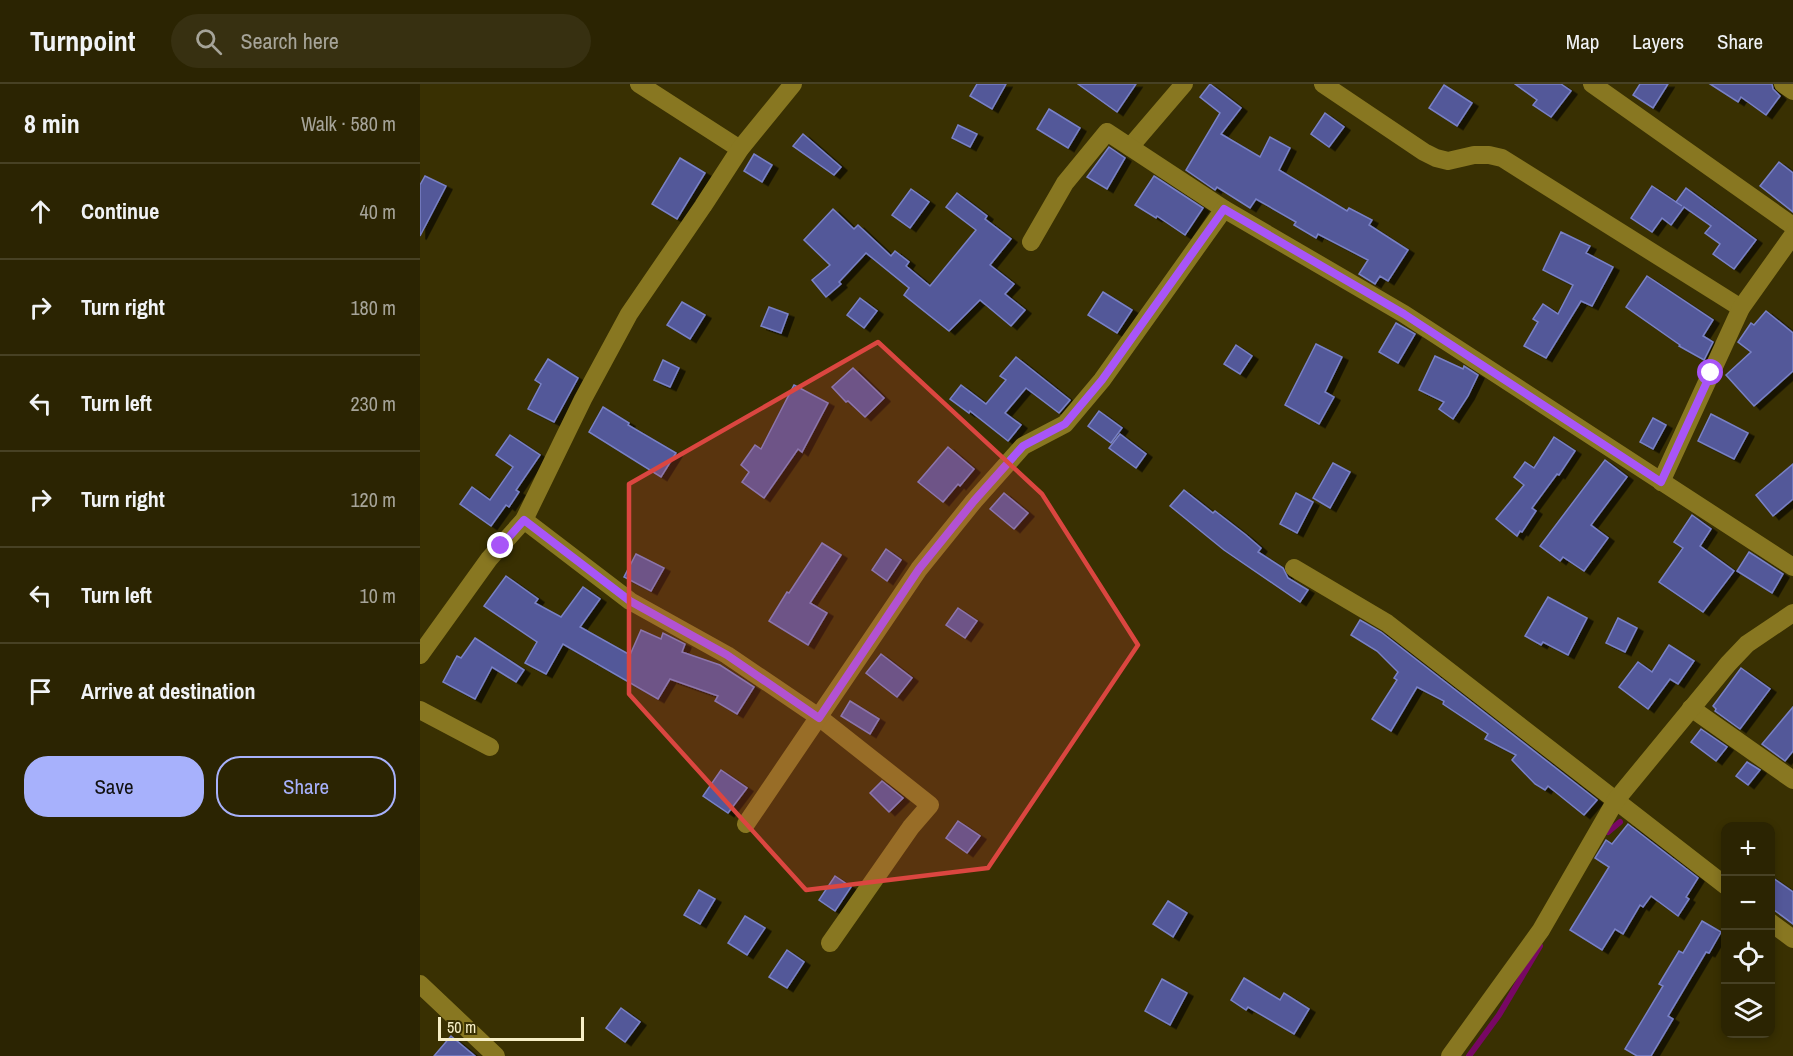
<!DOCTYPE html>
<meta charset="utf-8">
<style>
:root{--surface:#2b2402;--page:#373011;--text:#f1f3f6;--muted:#a6a499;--line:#474124;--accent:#a7b1fc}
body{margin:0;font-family:"Archivo Narrow",sans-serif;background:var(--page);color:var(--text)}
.controls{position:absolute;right:18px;bottom:18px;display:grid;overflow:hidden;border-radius:12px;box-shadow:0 3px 9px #0003}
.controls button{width:54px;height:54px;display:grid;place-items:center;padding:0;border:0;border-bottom:2px solid var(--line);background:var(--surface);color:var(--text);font:30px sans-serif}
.scale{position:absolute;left:18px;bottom:15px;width:146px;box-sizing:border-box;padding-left:6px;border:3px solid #f7efc7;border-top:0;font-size:16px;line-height:21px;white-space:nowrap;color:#f7efc7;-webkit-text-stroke:4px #393002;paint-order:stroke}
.stop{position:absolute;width:18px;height:18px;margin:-14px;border:4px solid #a855f7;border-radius:50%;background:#fff}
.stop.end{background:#a855f7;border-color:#fff;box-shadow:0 2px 6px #0008}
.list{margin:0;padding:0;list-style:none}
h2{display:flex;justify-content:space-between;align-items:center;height:78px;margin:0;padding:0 24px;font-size:26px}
h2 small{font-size:20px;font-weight:400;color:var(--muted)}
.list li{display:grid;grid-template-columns:39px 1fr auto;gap:18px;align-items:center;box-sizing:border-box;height:96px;padding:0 24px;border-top:2px solid var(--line)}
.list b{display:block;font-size:22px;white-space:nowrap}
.list em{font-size:20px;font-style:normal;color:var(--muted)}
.actions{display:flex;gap:12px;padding:18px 24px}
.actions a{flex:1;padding:14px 0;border:2px solid var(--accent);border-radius:24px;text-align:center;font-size:21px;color:var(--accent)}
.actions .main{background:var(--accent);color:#111}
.icon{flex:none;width:33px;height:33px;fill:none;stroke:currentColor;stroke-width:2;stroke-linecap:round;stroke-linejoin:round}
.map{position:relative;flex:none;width:1373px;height:972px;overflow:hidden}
header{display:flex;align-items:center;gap:36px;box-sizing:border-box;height:84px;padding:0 30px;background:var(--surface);border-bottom:2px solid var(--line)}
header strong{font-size:28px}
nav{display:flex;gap:33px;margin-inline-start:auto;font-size:21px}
.search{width:420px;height:54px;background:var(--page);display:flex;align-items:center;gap:15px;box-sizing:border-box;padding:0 21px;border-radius:33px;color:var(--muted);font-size:22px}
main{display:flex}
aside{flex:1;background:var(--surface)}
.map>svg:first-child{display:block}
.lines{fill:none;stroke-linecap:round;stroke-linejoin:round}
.stream{stroke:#780764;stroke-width:6}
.building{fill:#525899;stroke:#7981c6;stroke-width:1.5;filter:url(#shadow)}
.street{stroke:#887721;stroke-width:18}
.route{stroke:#a855f7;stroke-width:8}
.marked{fill:#db4640;fill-opacity:0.2;stroke:#db4640;stroke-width:4.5;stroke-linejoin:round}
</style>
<header>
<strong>Turnpoint</strong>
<div class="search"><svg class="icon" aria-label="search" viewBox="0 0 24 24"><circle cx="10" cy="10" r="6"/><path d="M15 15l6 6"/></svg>Search here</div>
<nav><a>Map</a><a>Layers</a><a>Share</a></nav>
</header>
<main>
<aside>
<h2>8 min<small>Walk · 580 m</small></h2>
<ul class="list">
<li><svg class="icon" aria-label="ahead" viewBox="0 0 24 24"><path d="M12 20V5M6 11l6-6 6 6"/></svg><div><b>Continue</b></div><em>40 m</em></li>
<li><svg class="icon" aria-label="right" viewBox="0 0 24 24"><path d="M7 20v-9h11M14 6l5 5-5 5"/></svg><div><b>Turn right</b></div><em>180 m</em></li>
<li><svg class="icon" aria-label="left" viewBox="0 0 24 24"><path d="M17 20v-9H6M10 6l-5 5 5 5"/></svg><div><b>Turn left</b></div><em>230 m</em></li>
<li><svg class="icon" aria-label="right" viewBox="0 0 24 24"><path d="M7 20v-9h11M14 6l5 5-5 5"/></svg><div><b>Turn right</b></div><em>120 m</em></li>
<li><svg class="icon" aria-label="left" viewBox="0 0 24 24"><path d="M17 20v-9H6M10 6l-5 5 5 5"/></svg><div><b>Turn left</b></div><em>10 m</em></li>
<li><svg class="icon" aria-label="arrive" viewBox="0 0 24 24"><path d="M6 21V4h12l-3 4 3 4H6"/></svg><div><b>Arrive at destination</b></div></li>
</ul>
<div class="actions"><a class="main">Save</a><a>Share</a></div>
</aside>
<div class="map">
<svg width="1373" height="972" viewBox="0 0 1373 972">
<defs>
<filter id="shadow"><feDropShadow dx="6" dy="3.5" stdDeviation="0" flood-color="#0009"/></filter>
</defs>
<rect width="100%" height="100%" fill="#393002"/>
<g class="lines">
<g class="stream">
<polyline points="1188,748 1200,738"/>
<polyline points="1049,972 1079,931 1120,862"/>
</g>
</g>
<g class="building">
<polygon points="557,0 586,0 572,25 550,12"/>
<polygon points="658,0 716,0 697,28"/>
<polygon points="790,0 821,24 801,50 840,73 850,53 870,64 859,86 927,127 929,124 952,136 949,141 988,166 968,197 960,192 955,200 939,190 948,176 898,150 896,154 874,141 876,138 836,115 830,124 797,103 795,106 766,86 800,29 780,13"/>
<polygon points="1095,0 1141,0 1151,7 1131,33 1113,21 1117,16"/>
<polygon points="1220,0 1248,0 1233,24 1213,11"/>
<polygon points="1290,0 1352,0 1353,5 1360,12 1346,31 1321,13 1318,18"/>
<polygon points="1024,1 1052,19 1037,42 1009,24"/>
<polygon points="629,25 660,44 648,64 617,45"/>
<polygon points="905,29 924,43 909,63 891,50"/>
<polygon points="538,41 557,50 550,63 532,54"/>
<polygon points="383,50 421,83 414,91 373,62"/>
<polygon points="689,63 705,74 687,105 667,93"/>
<polygon points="334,70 352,81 342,98 324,87"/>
<polygon points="260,74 285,89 257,135 232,120"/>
<polygon points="1359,78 1373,89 1373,128 1340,102"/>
<polygon points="5,92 26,102 0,152 0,101"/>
<polygon points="734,92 783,124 765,151 737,132 736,134 715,121"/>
<polygon points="1232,102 1262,122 1256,118 1266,104 1336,156 1314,185 1293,170 1300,160 1285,149 1291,142 1264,123 1251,141 1242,134 1232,148 1211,134"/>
<polygon points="491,105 509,118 490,144 472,131"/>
<polygon points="537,109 567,132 565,135 591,155 570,181 594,200 585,210 605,226 591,242 560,216 529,247 484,211 489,204 446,169 419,198 421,200 406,213 392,196 410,181 384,156 413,125 434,145 438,141 471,172 475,167 489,178 486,182 510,202 556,146 526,123"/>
<polygon points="1141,148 1170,162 1166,169 1193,183 1172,222 1161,217 1126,274 1104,262 1118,238 1113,235 1123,220 1138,230 1153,201 1123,186"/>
<polygon points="1227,192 1293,236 1283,252 1293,258 1284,276 1259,262 1260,261 1206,223"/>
<polygon points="683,208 712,226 697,249 668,231"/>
<polygon points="440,214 457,227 444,244 427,231"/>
<polygon points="262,218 285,231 270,255 247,241"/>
<polygon points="349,223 368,230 361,249 341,242"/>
<polygon points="1346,227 1373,249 1373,287 1334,322 1306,291 1331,268 1318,258 1331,239 1334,241"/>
<polygon points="976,239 995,250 978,279 959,268"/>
<polygon points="896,260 922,273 905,308 914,313 899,340 865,321"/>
<polygon points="816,261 832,272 820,290 804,280"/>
<polygon points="1015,272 1043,285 1044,282 1058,291 1048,312 1033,335 1019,325 1024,318 999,306"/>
<polygon points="596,273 650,316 639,329 606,304 585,329 601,341 588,357 550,327 549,329 530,315 541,301 566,320 586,296 580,292"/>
<polygon points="128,275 158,294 134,338 108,325 121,300 115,296"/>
<polygon points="243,276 259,284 250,303 234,296"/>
<polygon points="433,284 464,314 445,333 428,317 426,318 412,303"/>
<polygon points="374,301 408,319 382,368 378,365 344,414 322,398 329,388 321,381 335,361 341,365"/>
<polygon points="183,323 209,339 208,341 256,369 241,393 169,348"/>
<polygon points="679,327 702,344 691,359 668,342"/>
<polygon points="1291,330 1328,349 1314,375 1278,357"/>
<polygon points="1233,334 1246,341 1233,365 1220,358"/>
<polygon points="700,350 726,370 716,384 689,364"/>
<polygon points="90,351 120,371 96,406 99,408 89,423 86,421 71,442 40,420 52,403 70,416 93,383 76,371"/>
<polygon points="1134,353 1155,367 1139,391 1137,390 1112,424 1116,427 1102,448 1100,447 1097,452 1076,435 1104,401 1094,393 1105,378 1114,384"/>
<polygon points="528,363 554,385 540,402 538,400 523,418 498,398"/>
<polygon points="1185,376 1207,393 1171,441 1188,454 1164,487 1143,473 1140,477 1120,462"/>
<polygon points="913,379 930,388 910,424 893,414"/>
<polygon points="1373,380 1373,415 1353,432 1336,411"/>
<polygon points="764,406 793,429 795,427 826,451 841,464 838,468 863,484 868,494 888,506 880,518 804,466 750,422"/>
<polygon points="584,409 608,429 594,445 570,425"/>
<polygon points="876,409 893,418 877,449 860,440"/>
<polygon points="1272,431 1291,445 1280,462 1314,487 1283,528 1239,498 1263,464 1254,458"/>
<polygon points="402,459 421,471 390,519 407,529 388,561 349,537 367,508 369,509"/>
<polygon points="466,465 481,476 467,497 452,486"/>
<polygon points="1329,468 1363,490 1352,509 1317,487"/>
<polygon points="216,470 244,484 231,507 204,493"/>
<polygon points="86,492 118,515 115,519 141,533 163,503 180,515 160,543 210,571 221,546 241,555 243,549 265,560 262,568 300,581 334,603 317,630 295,617 298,612 250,595 238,615 143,560 126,590 105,579 117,558 64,522"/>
<polygon points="1128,513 1167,534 1148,571 1123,558 1121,561 1105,552"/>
<polygon points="538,524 557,537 545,554 526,541"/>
<polygon points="1198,534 1217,544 1205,568 1186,559"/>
<polygon points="940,536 961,548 1177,716 1164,731 1128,702 1125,706 1115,700 1092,676 1096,671 1065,655 1068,650 1023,620 1024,617 997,603 971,647 952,635 977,596 974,594 978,588 957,567 931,551"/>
<polygon points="55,554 104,586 96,598 72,583 55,615 23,598 37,572 41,574"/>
<polygon points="1249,561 1274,577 1258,600 1250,595 1228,625 1199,603 1218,578 1232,588"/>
<polygon points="461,570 492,594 477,613 446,589"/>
<polygon points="1321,584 1350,605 1320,645 1295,627 1296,625 1293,622"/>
<polygon points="430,617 459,635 450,650 421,632"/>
<polygon points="1373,623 1373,667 1365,677 1342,660"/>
<polygon points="1281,645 1307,663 1296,677 1271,658"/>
<polygon points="1327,678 1340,686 1328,701 1316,692"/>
<polygon points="301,686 327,704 308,729 283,712"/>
<polygon points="462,697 483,714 469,728 450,709"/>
<polygon points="538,737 560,752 547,769 526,754"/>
<polygon points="1208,740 1278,794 1266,813 1269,815 1258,832 1231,812 1223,823 1220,821 1203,850 1195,845 1182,866 1150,846 1189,783 1175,774 1186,756 1192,760"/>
<polygon points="415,792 431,803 415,827 399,816"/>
<polygon points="1350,792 1373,808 1373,840 1350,823"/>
<polygon points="279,806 295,815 280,840 264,831"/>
<polygon points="748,817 767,829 753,853 733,840"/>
<polygon points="325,832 345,844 327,871 308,859"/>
<polygon points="1282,837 1301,848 1289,869 1286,868 1248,932 1253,935 1231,972 1217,972 1205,965 1243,902 1239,900 1259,867 1263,869"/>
<polygon points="367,866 384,878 367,904 349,893"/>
<polygon points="824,894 860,916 864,909 889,925 874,950 828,923 826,926 811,916"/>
<polygon points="742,895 767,909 750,941 725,927"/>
<polygon points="201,924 220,938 205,958 186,944"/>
<polygon points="31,952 55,972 14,972"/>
</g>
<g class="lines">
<g class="street">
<polyline points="219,0 320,65"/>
<polyline points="903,0 1004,68 1016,74 1028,77 1054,71 1069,71 1082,74 1321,224"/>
<polyline points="1172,0 1373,142"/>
<polyline points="1363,0 1373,7"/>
<polyline points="710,63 764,0"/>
<polyline points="611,158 645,99 687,48 804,125 984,230 1373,483"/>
<polyline points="1241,398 1321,224 1373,151"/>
<polyline points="104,436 210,517 307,571 400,634 510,721 491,743 410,859"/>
<polyline points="874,484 967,539 1306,802"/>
<polyline points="0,571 69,475 104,436 163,315 209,230 283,122 320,65 373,0"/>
<polyline points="1271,624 1373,696"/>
<polyline points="0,626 70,663"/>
<polyline points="326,740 499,485 554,417 603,362 645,340 682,296 804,125"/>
<polyline points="1350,838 1373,855"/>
<polyline points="0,900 76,972"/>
<polyline points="1030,972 1121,846 1196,716 1308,580 1327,560 1373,529"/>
</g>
</g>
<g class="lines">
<polyline class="route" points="81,462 104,436 210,517 307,571 399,634 499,485 554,417 603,362 645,340 682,296 804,125 984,230 1241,398 1291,289"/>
</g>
<path class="marked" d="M458,258L622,410L718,561L568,784L386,806L209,610V400Z"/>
</svg>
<div class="controls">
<button>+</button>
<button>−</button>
<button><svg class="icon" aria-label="locate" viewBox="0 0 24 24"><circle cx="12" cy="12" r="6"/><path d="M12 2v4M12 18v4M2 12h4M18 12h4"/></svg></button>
<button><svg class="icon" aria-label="layers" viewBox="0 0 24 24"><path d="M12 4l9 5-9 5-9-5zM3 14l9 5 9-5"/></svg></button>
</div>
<div class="scale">50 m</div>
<div class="stop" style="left:1291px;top:289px"></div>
<div class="stop end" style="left:81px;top:462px"></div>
</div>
</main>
